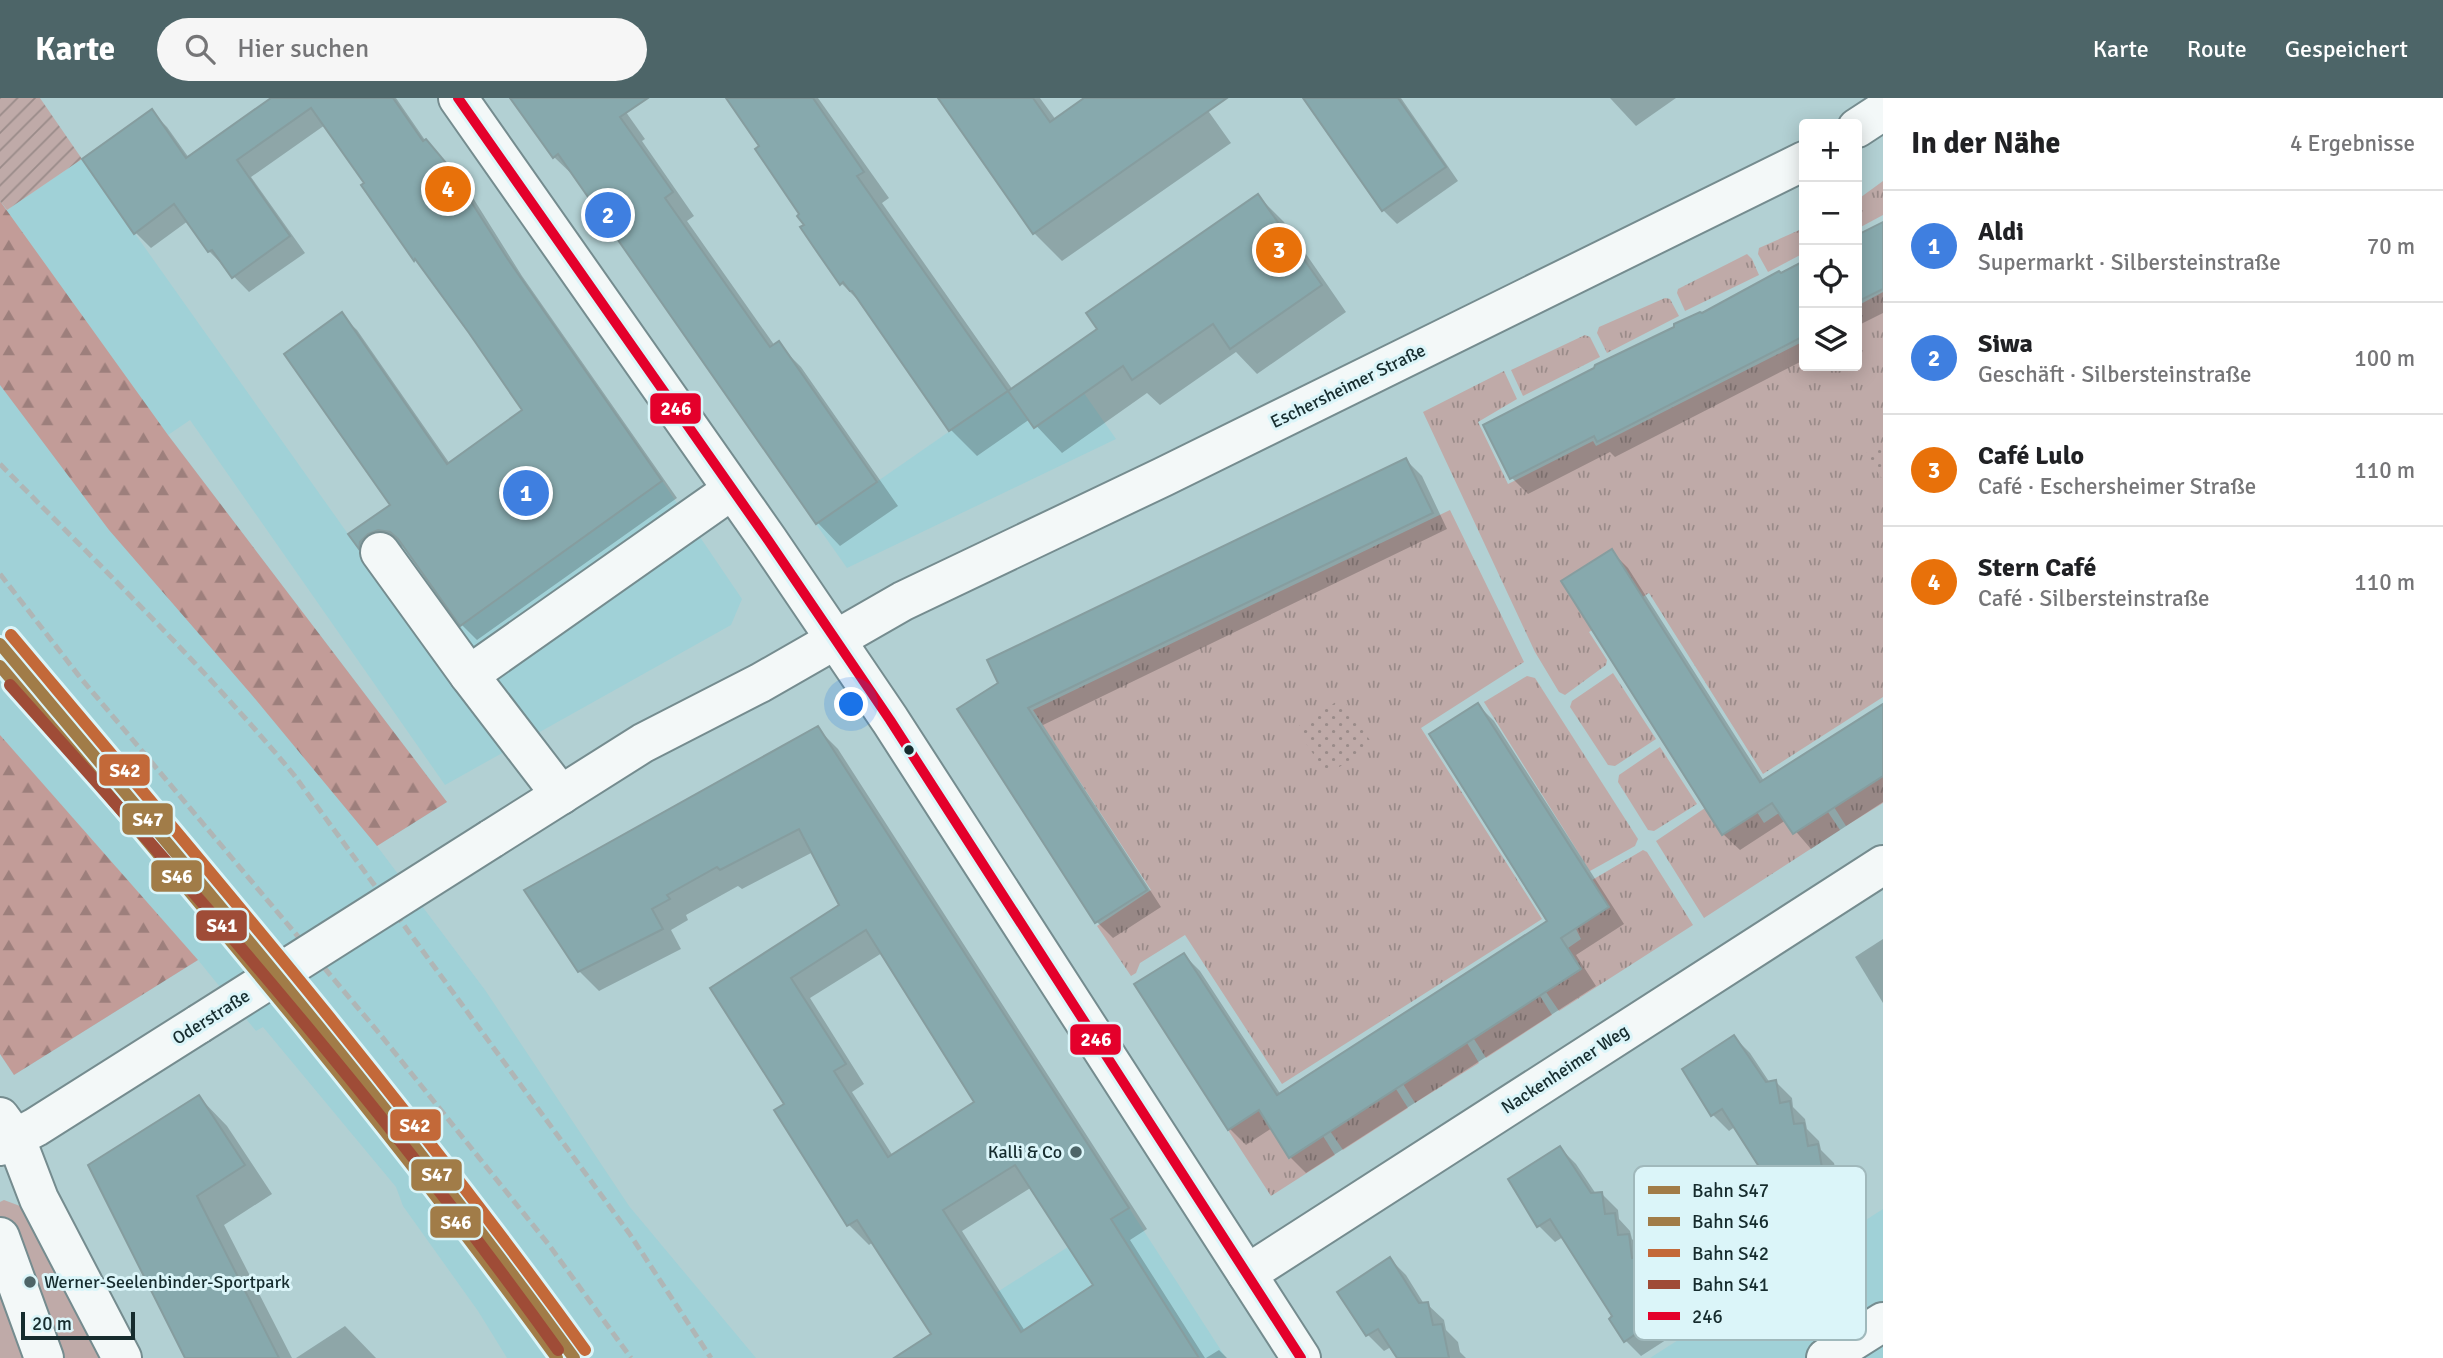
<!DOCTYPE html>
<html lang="de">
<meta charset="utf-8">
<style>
:root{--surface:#fff;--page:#f6f6f6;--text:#202124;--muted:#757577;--line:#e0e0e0;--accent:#4d6568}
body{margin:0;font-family:Signika,sans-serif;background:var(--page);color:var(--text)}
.controls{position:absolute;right:21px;top:21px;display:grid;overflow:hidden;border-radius:7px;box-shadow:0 4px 18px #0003}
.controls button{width:63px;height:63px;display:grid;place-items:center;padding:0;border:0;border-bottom:2px solid var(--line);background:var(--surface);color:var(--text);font:35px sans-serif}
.scale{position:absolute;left:21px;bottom:18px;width:114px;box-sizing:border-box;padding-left:7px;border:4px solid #162c2e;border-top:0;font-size:19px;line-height:24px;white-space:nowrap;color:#162c2e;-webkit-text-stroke:5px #dbf5f9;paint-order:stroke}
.you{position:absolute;left:852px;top:607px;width:24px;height:24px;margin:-18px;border:5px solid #fff;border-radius:50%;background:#1a73e8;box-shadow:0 0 0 10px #1a73e833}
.badge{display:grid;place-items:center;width:46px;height:46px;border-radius:50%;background:var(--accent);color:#fff;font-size:23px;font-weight:700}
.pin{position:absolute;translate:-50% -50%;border:4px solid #fff;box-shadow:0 2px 7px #0006}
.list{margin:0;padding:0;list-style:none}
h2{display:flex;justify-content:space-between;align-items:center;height:91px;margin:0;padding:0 28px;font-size:30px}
h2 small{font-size:23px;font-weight:400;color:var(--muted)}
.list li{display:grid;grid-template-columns:46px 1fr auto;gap:21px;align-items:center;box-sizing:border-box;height:112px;padding:0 28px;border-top:2px solid var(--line)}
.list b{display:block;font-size:26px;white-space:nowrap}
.list p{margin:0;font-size:23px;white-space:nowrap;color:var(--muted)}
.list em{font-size:23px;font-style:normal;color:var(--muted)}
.icon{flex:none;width:38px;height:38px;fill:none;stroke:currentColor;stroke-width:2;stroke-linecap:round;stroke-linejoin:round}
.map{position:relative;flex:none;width:1883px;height:1260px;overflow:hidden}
header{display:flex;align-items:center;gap:42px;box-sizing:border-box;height:98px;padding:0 35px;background:var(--accent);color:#fff}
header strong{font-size:33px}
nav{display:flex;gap:38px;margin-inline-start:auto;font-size:24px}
.search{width:490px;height:63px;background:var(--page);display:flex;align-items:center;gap:18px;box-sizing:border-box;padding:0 24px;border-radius:38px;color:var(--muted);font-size:26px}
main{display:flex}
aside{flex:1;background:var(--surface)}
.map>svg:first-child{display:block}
.built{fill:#a0d1d7}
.grass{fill:url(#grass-tufts)}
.forest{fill:url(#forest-firs)}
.park{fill:url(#park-dots)}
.garden{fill:url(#garden-furrows)}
.pitch{fill:#bfaaa8}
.shadow{fill:#0003;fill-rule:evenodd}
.building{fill:#87a9ad;stroke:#869d9f;stroke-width:2;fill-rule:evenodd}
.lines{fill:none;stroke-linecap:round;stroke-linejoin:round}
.minor-casing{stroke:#758c8f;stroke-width:42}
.minor{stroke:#f3f8f8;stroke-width:38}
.rail{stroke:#afb6b6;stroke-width:5;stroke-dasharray:10 5;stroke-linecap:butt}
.minor-bridge-casing{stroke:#758c8f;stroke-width:42;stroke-linecap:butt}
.minor-bridge{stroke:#f3f8f8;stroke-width:38}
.bus-1-casing{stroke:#dbf5f9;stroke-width:16}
.bus-1{stroke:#e4002b;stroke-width:10}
.rail-1-casing{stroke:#dbf5f9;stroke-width:18}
.rail-2-casing{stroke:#dbf5f9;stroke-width:18}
.rail-3-casing{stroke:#dbf5f9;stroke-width:18}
.rail-4-casing{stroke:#dbf5f9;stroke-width:18}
.rail-1{stroke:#a17c48;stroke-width:12}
.rail-2{stroke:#a17c48;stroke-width:12}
.rail-3{stroke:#c36939;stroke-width:12}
.rail-4{stroke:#9f4c37;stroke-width:12}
.bus-dot{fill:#162c2e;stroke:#dbf5f9;stroke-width:2.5}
.poi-dot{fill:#4d6568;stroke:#dbf5f9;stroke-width:2.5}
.labels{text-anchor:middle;stroke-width:6;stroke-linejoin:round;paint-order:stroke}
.street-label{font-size:18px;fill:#162c2e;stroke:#dbf5f9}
.poi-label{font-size:18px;fill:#162c2e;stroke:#dbf5f9;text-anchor:end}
.key{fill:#dbf5f9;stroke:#a0b9bc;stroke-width:2}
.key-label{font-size:19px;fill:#162c2e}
.line-badge{stroke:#dbf5f9;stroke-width:2.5}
.badge-label{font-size:19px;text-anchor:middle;font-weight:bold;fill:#fff}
</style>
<header>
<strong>Karte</strong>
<div class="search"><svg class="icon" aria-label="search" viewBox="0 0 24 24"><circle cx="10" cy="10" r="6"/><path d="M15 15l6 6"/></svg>Hier suchen</div>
<nav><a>Karte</a><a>Route</a><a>Gespeichert</a></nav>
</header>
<main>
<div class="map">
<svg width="1883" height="1260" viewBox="0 0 1883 1260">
<defs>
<pattern id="grass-tufts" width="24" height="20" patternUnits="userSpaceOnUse" patternTransform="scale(1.75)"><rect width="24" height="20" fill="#bfaaa8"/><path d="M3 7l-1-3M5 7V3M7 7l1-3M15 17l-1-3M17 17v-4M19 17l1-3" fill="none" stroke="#9a8b89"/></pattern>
<pattern id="forest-firs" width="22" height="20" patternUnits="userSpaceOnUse" patternTransform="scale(1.75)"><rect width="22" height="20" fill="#c29c98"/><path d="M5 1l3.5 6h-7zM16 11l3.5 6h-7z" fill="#9d7f7c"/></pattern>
<pattern id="park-dots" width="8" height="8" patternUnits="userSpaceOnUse" patternTransform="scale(1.75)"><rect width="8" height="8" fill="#bfaaa8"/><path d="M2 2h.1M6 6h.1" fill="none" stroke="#9a8b89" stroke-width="1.8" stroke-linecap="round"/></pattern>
<pattern id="garden-furrows" width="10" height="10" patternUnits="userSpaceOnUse" patternTransform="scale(1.75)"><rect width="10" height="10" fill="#bfaaa8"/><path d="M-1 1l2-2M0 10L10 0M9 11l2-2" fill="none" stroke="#9a8b89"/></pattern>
</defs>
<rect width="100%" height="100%" fill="#b2d0d3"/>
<g class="built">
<polygon points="82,61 348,436 581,269 662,383 742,501 731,527 445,687 190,322 168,337 447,704 377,748 485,892 629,1108 756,1260 507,1260 478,1213 403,1108 396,1089 263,929 256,933 198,862 14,977 0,956 0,103 7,112"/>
<polygon points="1058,258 1116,341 847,470 816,426"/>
<polygon points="1129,1110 1226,1260 894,1260"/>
<polygon points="1883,1111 1883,1260 1650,1260"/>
</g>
<g class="grass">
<polygon points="1883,83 1883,117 1857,131 1857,102"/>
<polygon points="1804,130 1804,155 1768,174 1758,156 1759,150"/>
<polygon points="1747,156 1752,161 1759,177 1685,213 1677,195 1678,191"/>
<polygon points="1883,194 1883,599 1763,676 1649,495 1589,534 1607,562 1606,567 1565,597 1559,594 1535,554 1423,314 1504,273 1517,301 1478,324 1508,386 1593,343 1596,348 1804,243 1804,268 1857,268 1857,208"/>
<polygon points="1665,200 1670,201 1679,218 1607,255 1597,235 1599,229"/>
<polygon points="1585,237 1590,239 1600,259 1523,298 1511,272"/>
<polygon points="1450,412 1524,564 1421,630 1542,821 1282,986 1185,837 1140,865 1136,875 1131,878 1097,828 1151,792 1033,612"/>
<polygon points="1613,575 1656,641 1615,668 1608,667 1570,609 1572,603"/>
<polygon points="1527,578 1535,580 1638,741 1635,748 1590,773 1484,604"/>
<polygon points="1660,649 1697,706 1654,733 1648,732 1618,684 1619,677"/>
<polygon points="1883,678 1883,705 1846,728 1834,709"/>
<polygon points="1705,710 1757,714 1764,725 1779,715 1794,736 1828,714 1840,732 1704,820 1656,743"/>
<polygon points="1643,752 1647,754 1693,827 1559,913 1546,894 1581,872 1568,850 1581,841 1576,831 1609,809 1592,782"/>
<polygon points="1540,898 1552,917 1486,960 1474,941"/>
<polygon points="1467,945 1479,965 1415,1005 1403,986"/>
<polygon points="1396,991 1408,1010 1343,1052 1330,1033"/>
<polygon points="1259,1012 1289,1059 1323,1038 1335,1057 1271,1098 1228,1032"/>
</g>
<g class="forest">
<polygon points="0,103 168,337 447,704 377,748 251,596 109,432 0,287"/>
<polygon points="0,637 198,862 14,977 0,956"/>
</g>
<g class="park">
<polygon points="1883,344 1883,382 1865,356"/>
<polygon points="1342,600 1373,647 1327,677 1296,630"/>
</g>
<polygon class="garden" points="0,0 40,0 82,61 7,112 0,103"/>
<polygon class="pitch" points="4,1102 20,1108 101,1260 0,1260 0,1104"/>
<g class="shadow">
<polygon points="274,0 396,0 427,45 463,84 522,178 677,400 477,542 462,527 406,449 395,447 375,465 350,437 393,407 341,217 357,232 450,366 524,312 424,170 415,161 325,27 251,79 305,155 249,194 209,153 188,123 151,150 136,135 152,14 167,29 189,60"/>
<polygon points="512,0 616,0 645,41 642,43 694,118 687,123 775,248 778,246 801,269 898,408 840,448 818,425 578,82 554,59"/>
<polygon points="728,0 818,0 889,100 882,105 1013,292 1099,232 1258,98 1284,124 1346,214 1257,276 1236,254 1160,307 1147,295 1062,355 1030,321 977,358 951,332 866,210 842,186 816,150 801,117 762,49"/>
<polygon points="940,0 1040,0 1056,22 1088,0 1199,0 1231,45 1062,163 1034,135"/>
<polygon points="1305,0 1401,0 1458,83 1397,126 1383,112"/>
<polygon points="1610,0 1676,0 1636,28"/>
<polygon points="1883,125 1883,215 1857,228 1857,138"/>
<polygon points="1804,165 1804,262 1615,359 1610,354 1528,396 1512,380 1485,328"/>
<polygon points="1406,362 1422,378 1447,431 1043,627 1161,809 1113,840 1097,824 959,612"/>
<polygon points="1612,454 1628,470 1764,683 1883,608 1883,704 1811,751 1786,722 1740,752 1723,736"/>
<polygon points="1478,607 1494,623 1624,826 1576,857 1596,888 1306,1075 1290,1059 1272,1030 1246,1047 1230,1031 1184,857 1200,873 1281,997 1550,824"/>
<path d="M818,631L838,651L1147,1131L1130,1142L1205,1260H897L933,1237L873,1144L869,1147L849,1127L786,1006L713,890L841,808L813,754L742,791L738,788L686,817L688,822L671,832L681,851L599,893L579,873ZM882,855L976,1005L893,1058L852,994L864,986L810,900ZM1032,1089L1096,1188L1025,1233L962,1133Z"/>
<polygon points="1883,841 1883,905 1855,859"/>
<polygon points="1734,939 1750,955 1770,985 1776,984 1792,1000 1793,1009 1805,1021 1807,1031 1819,1043 1821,1052 1834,1065 1836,1074 1848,1087 1855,1121 1817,1146 1800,1130 1736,1028 1729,1033 1713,1017"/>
<polygon points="199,999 227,1028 272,1096 224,1127 292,1260 187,1260"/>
<polygon points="1560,1050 1576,1066 1596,1096 1602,1096 1618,1112 1619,1121 1630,1133 1632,1141 1645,1154 1646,1163 1659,1176 1661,1186 1673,1198 1676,1220 1683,1231 1641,1258 1625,1242 1614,1218 1563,1139 1555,1144 1539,1128"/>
<polygon points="1390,1161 1406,1177 1424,1206 1427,1206 1444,1222 1446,1232 1458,1244 1460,1254 1466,1260 1399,1260 1391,1249 1384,1253 1368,1237 1340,1194"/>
<polygon points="345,1228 376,1260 296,1260"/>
<polygon points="1219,1252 1227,1260 1206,1260"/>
</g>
<g class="building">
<polygon points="271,0 393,0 423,43 426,41 447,66 507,160 662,383 460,528 398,441 390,434 378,432 368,436 360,444 359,451 348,436 390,407 284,256 342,214 447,366 522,312 469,235 415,161 414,163 361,87 364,85 311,10 237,62 290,138 232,180 212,152 208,154 174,106 134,136 82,61 152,11 186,60"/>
<polygon points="510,0 648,0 620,19 673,94 665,100 770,249 779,243 877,384 816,426 558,56 553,60"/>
<polygon points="726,0 813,0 864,74 857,78 1008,293 1097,231 1086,215 1258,96 1322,187 1230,251 1213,226 1132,282 1123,268 1034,330 1008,293 949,333 852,193 850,193 843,184 840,187 815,151 800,129 804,127 797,118 799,116 755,51 759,48"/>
<polygon points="938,0 1033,0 1050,24 1084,0 1227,0 1033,136"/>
<polygon points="1303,0 1398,0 1446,69 1382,113"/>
<polygon points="1883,124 1883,191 1857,204 1857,137"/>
<polygon points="1804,163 1804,238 1597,344 1594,338 1510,381 1483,327 1594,270 1595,267 1674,229 1674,226 1700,214 1702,215 1779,173 1781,175"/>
<polygon points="1406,360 1433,415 1028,610 1147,792 1095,825 957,611 998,585 987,562"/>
<polygon points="1612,451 1760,684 1883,606 1883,678 1793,736 1772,705 1722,737 1561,483"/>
<polygon points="1478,605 1609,809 1561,840 1581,871 1289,1060 1259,1012 1228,1032 1134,886 1184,855 1277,997 1547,823 1429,636"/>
<path d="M818,628L1129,1110L1111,1121L1199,1260H894L931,1236L857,1122L847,1128L774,1012L784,1006L710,890L839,807L799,731L720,772L717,769L667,797L670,801L652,811L663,831L578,874L524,792ZM866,832L974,1004L888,1059L834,973L846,966L791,880ZM1015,1067L1093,1187L1021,1234L943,1112Z"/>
<polygon points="1734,937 1766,984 1776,982 1780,1005 1790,1003 1794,1026 1804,1025 1808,1048 1818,1046 1822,1070 1832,1069 1840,1105 1799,1131 1722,1011 1711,1018 1682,971"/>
<polygon points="199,997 245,1067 197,1098 279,1260 185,1260 88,1067"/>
<polygon points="1560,1048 1591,1095 1602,1094 1605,1116 1615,1115 1618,1137 1629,1136 1632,1160 1643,1158 1648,1182 1657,1180 1660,1202 1668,1214 1624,1244 1609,1221 1612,1218 1550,1121 1537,1129 1508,1081"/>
<polygon points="1390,1159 1419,1205 1428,1204 1433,1227 1442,1226 1449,1260 1397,1260 1378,1231 1366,1238 1337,1194"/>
</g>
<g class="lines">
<defs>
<g id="minor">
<polyline points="458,0 768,442 890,622 1301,1260"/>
<polyline points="1857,30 1883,13"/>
<polyline points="380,454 469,577"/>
<polyline points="561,697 469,577 732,392"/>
<polyline points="491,741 643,645 760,585 903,503 1163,379 1804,63"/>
<polyline points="0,1019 16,1041 39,1101 122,1260"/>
<polyline points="0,1048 36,1029 199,926"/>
<polyline points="0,1139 44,1260"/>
<polyline points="1247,1176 1883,767"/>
<polyline points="1826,1260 1883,1224"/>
</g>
</defs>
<use href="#minor" class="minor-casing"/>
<use href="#minor" class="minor"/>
<g class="rail">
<path d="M0,366C100,468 203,567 294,677L629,1135L711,1260"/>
<polyline points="0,476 79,578 379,935 549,1147 631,1260"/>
</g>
<defs>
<polyline id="minor-bridge" points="199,926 491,741"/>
</defs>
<use href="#minor-bridge" class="minor-bridge-casing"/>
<use href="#minor-bridge" class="minor-bridge"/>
<defs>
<polyline id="bus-1" points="458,0 768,442 890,622 1301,1260"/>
</defs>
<use href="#bus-1" class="bus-1-casing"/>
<use href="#bus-1" class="bus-1"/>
<defs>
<path id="rail-1" d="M0,546C197,780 395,1012 574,1260"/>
<path id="rail-2" d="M0,568C191,795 383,1019 557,1260"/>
<path id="rail-3" d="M11,537C208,771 406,1003 585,1252"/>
<path id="rail-4" d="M10,587C204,803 389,1016 558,1252"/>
</defs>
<use href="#rail-1" class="rail-1-casing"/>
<use href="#rail-2" class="rail-2-casing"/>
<use href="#rail-3" class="rail-3-casing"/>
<use href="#rail-4" class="rail-4-casing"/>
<use href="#rail-1" class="rail-1"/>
<use href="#rail-2" class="rail-2"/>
<use href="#rail-3" class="rail-3"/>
<use href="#rail-4" class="rail-4"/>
</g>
<circle class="bus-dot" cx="909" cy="652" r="6"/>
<g class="poi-dot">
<circle cx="1076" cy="1054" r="7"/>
<circle cx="30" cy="1184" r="7"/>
</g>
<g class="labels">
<g class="street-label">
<text transform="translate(1348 288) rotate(-26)" y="6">Eschersheimer Straße</text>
<text transform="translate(211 919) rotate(-32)" y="6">Oderstraße</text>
<text transform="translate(1565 971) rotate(-33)" y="6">Nackenheimer Weg</text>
</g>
<g class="poi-label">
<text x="1062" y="1060">Kalli &amp; Co</text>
<text x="44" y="1190" text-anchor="start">Werner-Seelenbinder-Sportpark</text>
</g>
</g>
<rect x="1634" y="1068" width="232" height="174" rx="10" class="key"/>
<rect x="1648" y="1088" width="32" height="8" fill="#a17c48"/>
<rect x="1648" y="1119" width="32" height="9" fill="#a17c48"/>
<rect x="1648" y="1151" width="32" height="8" fill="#c36939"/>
<rect x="1648" y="1182" width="32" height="9" fill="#9f4c37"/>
<rect x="1648" y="1214" width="32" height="8" fill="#e4002b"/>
<g class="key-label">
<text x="1692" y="1099">Bahn S47</text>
<text x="1692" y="1130">Bahn S46</text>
<text x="1692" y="1162">Bahn S42</text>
<text x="1692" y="1193">Bahn S41</text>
<text x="1692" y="1225">246</text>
</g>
<g class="line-badge">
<rect x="649" y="294" width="53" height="33" rx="7" fill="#e4002b"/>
<rect x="98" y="655" width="53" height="34" rx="7" fill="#c36939"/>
<rect x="121" y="704" width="53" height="34" rx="7" fill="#a17c48"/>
<rect x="150" y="761" width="53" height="34" rx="7" fill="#a17c48"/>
<rect x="195" y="811" width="53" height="33" rx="7" fill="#9f4c37"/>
<rect x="1069" y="925" width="53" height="33" rx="7" fill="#e4002b"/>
<rect x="389" y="1010" width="53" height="34" rx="7" fill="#c36939"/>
<rect x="410" y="1060" width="53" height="34" rx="7" fill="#a17c48"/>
<rect x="429" y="1107" width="53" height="34" rx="7" fill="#a17c48"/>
</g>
<g class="badge-label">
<text x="676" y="317">246</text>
<text x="125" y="679">S42</text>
<text x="148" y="728">S47</text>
<text x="177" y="785">S46</text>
<text x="222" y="834">S41</text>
<text x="1096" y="948">246</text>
<text x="415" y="1034">S42</text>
<text x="437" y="1083">S47</text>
<text x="456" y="1131">S46</text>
</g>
</svg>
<div class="controls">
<button>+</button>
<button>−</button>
<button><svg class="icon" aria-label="locate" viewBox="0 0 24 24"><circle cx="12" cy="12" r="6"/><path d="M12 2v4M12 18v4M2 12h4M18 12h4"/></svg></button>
<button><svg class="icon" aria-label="layers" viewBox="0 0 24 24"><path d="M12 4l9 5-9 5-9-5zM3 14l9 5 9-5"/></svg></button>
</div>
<div class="scale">20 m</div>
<div class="you"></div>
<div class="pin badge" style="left:526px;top:395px;background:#3f7fe0">1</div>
<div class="pin badge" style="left:608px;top:117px;background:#3f7fe0">2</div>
<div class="pin badge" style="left:1279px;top:152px;background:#e8710a">3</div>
<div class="pin badge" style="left:448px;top:91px;background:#e8710a">4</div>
</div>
<aside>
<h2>In der Nähe<small>4 Ergebnisse</small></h2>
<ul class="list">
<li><span class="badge" style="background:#3f7fe0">1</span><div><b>Aldi</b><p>Supermarkt · Silbersteinstraße</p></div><em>70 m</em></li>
<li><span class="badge" style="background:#3f7fe0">2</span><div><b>Siwa</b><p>Geschäft · Silbersteinstraße</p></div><em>100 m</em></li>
<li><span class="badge" style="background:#e8710a">3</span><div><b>Café Lulo</b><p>Café · Eschersheimer Straße</p></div><em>110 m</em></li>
<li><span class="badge" style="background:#e8710a">4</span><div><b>Stern Café</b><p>Café · Silbersteinstraße</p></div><em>110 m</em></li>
</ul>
</aside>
</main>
